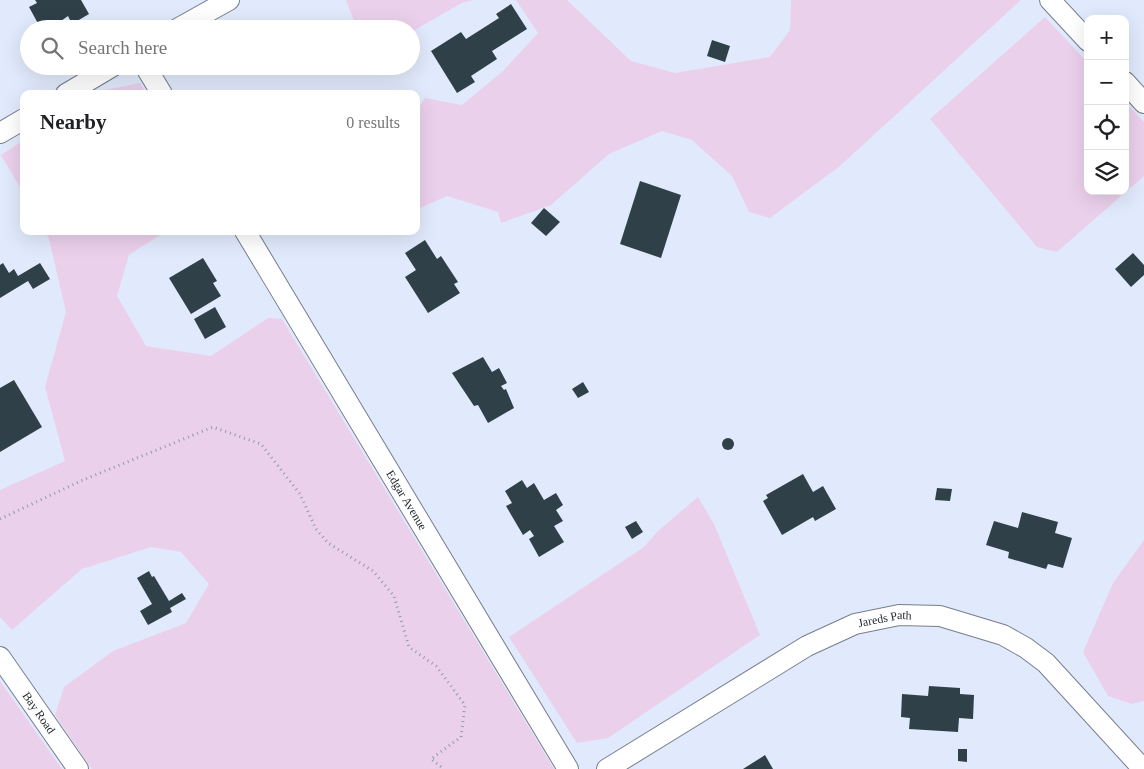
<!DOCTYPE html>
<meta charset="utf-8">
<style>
:root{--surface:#fff;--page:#f6f6f6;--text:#202124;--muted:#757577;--line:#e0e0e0}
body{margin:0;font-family:Georgia,serif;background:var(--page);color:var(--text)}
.controls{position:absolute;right:15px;top:15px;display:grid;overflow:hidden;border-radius:10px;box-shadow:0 5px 20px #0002}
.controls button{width:45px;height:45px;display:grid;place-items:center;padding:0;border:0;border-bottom:1px solid var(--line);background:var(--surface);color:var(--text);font:25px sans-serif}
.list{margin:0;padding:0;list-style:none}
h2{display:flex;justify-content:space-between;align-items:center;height:65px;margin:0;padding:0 20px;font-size:21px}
h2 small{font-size:16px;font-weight:400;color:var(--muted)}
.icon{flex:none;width:28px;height:28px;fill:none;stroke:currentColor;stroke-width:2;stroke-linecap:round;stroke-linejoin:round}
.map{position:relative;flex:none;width:1144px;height:769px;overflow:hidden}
.search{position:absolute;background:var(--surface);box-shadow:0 5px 20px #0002;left:20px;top:20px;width:400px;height:55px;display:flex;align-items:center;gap:12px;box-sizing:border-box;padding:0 18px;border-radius:28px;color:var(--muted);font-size:19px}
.panel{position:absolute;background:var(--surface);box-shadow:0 5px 20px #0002;left:20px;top:90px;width:400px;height:145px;border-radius:10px}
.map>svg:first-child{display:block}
.green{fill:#ebd0ec}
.building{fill:#304048}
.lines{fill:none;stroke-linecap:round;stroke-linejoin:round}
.minor-casing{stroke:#767e8e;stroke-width:22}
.path{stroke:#939aa7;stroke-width:3;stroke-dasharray:1 4;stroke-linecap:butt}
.minor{stroke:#fff;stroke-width:20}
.labels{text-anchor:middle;stroke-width:5;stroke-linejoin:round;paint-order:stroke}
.street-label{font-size:12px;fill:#1f2329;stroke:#e1eafc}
</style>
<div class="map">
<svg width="1144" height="769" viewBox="0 0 1144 769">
<rect width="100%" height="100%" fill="#e1eafc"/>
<g class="green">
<polygon points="346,0 473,0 462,3 411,32 411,29 357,29"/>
<polygon points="516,0 567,0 631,61 675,73 770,57 790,30 791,0 1021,0 840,166 770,218 749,212 732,176 692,140 662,131 609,154 551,205 501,223 498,212 447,196 416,210 416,152 420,146 416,112 425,98 462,105 503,71 538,33"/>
<polygon points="1045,17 1088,63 1088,191 1125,191 1125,102 1144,122 1144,176 1057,252 1037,247 930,119"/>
<polygon points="140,83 146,94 96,94 100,91"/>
<polygon points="24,140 24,194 1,155"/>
<polygon points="45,231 166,231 129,255 117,296 146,346 211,356 268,318 282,319 554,769 92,769 55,715 64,687 113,651 186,623 209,584 181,552 151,547 82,569 12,630 0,617 0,490 65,461 45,387 66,312 49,239"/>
<polygon points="698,497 714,524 760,635 608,738 577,743 509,637 644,547 658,531"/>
<polygon points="1144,540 1144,701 1132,704 1108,696 1083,652 1113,583"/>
<polygon points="0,681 62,769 0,769"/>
</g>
<g class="building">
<polygon points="35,0 81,0 89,14 72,24 68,16 61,21 63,24 54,29 41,29 29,7 37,3"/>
<polygon points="511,4 527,29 492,51 497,59 471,76 475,82 457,93 431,51 461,32 466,39 499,18 496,14"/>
<polygon points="712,40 730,46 725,62 707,56"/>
<polygon points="640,181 681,195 661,258 620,244"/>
<polygon points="544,208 560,222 546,236 531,223"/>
<polygon points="425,240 437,259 441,256 458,282 454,284 460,293 428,313 405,277 416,270 405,253"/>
<polygon points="1133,253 1144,265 1144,275 1131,287 1115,269"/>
<polygon points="203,258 217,281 213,283 221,296 191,314 169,278"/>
<polygon points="3,263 9,273 14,269 18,276 40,263 50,279 33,289 28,281 0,298 0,265"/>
<polygon points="215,307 226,327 205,339 194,319"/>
<polygon points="483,357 492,372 499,368 507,383 501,386 504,390 506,389 514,408 488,423 478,405 474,406 452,373"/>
<polygon points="14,380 42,427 0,452 0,388"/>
<polygon points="583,382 589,392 578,398 572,389"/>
<circle cx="728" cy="444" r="6"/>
<polygon points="803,474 813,492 823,486 836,509 815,521 813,517 782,535 763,501 768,498 766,495"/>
<polygon points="522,480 527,488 534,483 544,500 556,493 563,505 556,510 563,521 554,526 564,542 539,557 529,539 534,536 530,530 523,535 506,506 512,503 505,491"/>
<polygon points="937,488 952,489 950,501 935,500"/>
<polygon points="1022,512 1058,522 1055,533 1072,538 1063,568 1048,564 1046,569 1008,558 1009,552 986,545 994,521 1018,528"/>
<polygon points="636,521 643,532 632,539 625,527"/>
<polygon points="149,571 152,577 154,576 169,601 182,593 186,599 170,608 172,612 148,625 140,611 152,604 137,578"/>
<polygon points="929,686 960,688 960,694 974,695 973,719 959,718 958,732 909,729 910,718 901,717 902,694 928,696"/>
<polygon points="958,749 967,749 967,762 958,761"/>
<polygon points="765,755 773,769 743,769"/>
</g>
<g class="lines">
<defs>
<g id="minor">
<polyline points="1050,0 1088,41"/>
<polyline points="177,29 229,0"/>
<polyline points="145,66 162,94"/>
<polyline points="1125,82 1144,103"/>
<polyline points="66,94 113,66"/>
<polyline points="0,133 24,119"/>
<path id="s1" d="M245,231L568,769"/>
<path id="s2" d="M0,657L78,769"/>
<path id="s3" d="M607,769L807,646L855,624L899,615L940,616L1003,635L1026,648L1046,663L1143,769"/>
</g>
</defs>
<use href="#minor" class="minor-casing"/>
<polyline class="path" points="0,519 83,480 213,427 261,444 300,494 316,529 328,543 373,571 394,596 409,647 436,666 465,705 461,737 431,759 444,769"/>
<use href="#minor" class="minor"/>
</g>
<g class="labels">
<g class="street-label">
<text dy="4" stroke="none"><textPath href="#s1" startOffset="314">Edgar Avenue</textPath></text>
<text dy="4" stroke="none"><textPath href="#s3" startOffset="318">Jareds Path</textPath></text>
<text dy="4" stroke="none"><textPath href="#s2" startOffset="68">Bay Road</textPath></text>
</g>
</g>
</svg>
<div class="controls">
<button>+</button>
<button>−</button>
<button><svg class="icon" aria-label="locate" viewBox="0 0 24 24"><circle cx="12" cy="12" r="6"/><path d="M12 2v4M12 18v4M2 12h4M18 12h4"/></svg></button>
<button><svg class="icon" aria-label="layers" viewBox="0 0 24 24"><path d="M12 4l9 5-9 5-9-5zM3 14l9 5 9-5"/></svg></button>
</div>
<div class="search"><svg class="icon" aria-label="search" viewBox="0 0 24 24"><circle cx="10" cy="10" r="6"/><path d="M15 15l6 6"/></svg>Search here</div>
<section class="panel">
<h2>Nearby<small>0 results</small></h2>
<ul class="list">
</ul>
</section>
</div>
